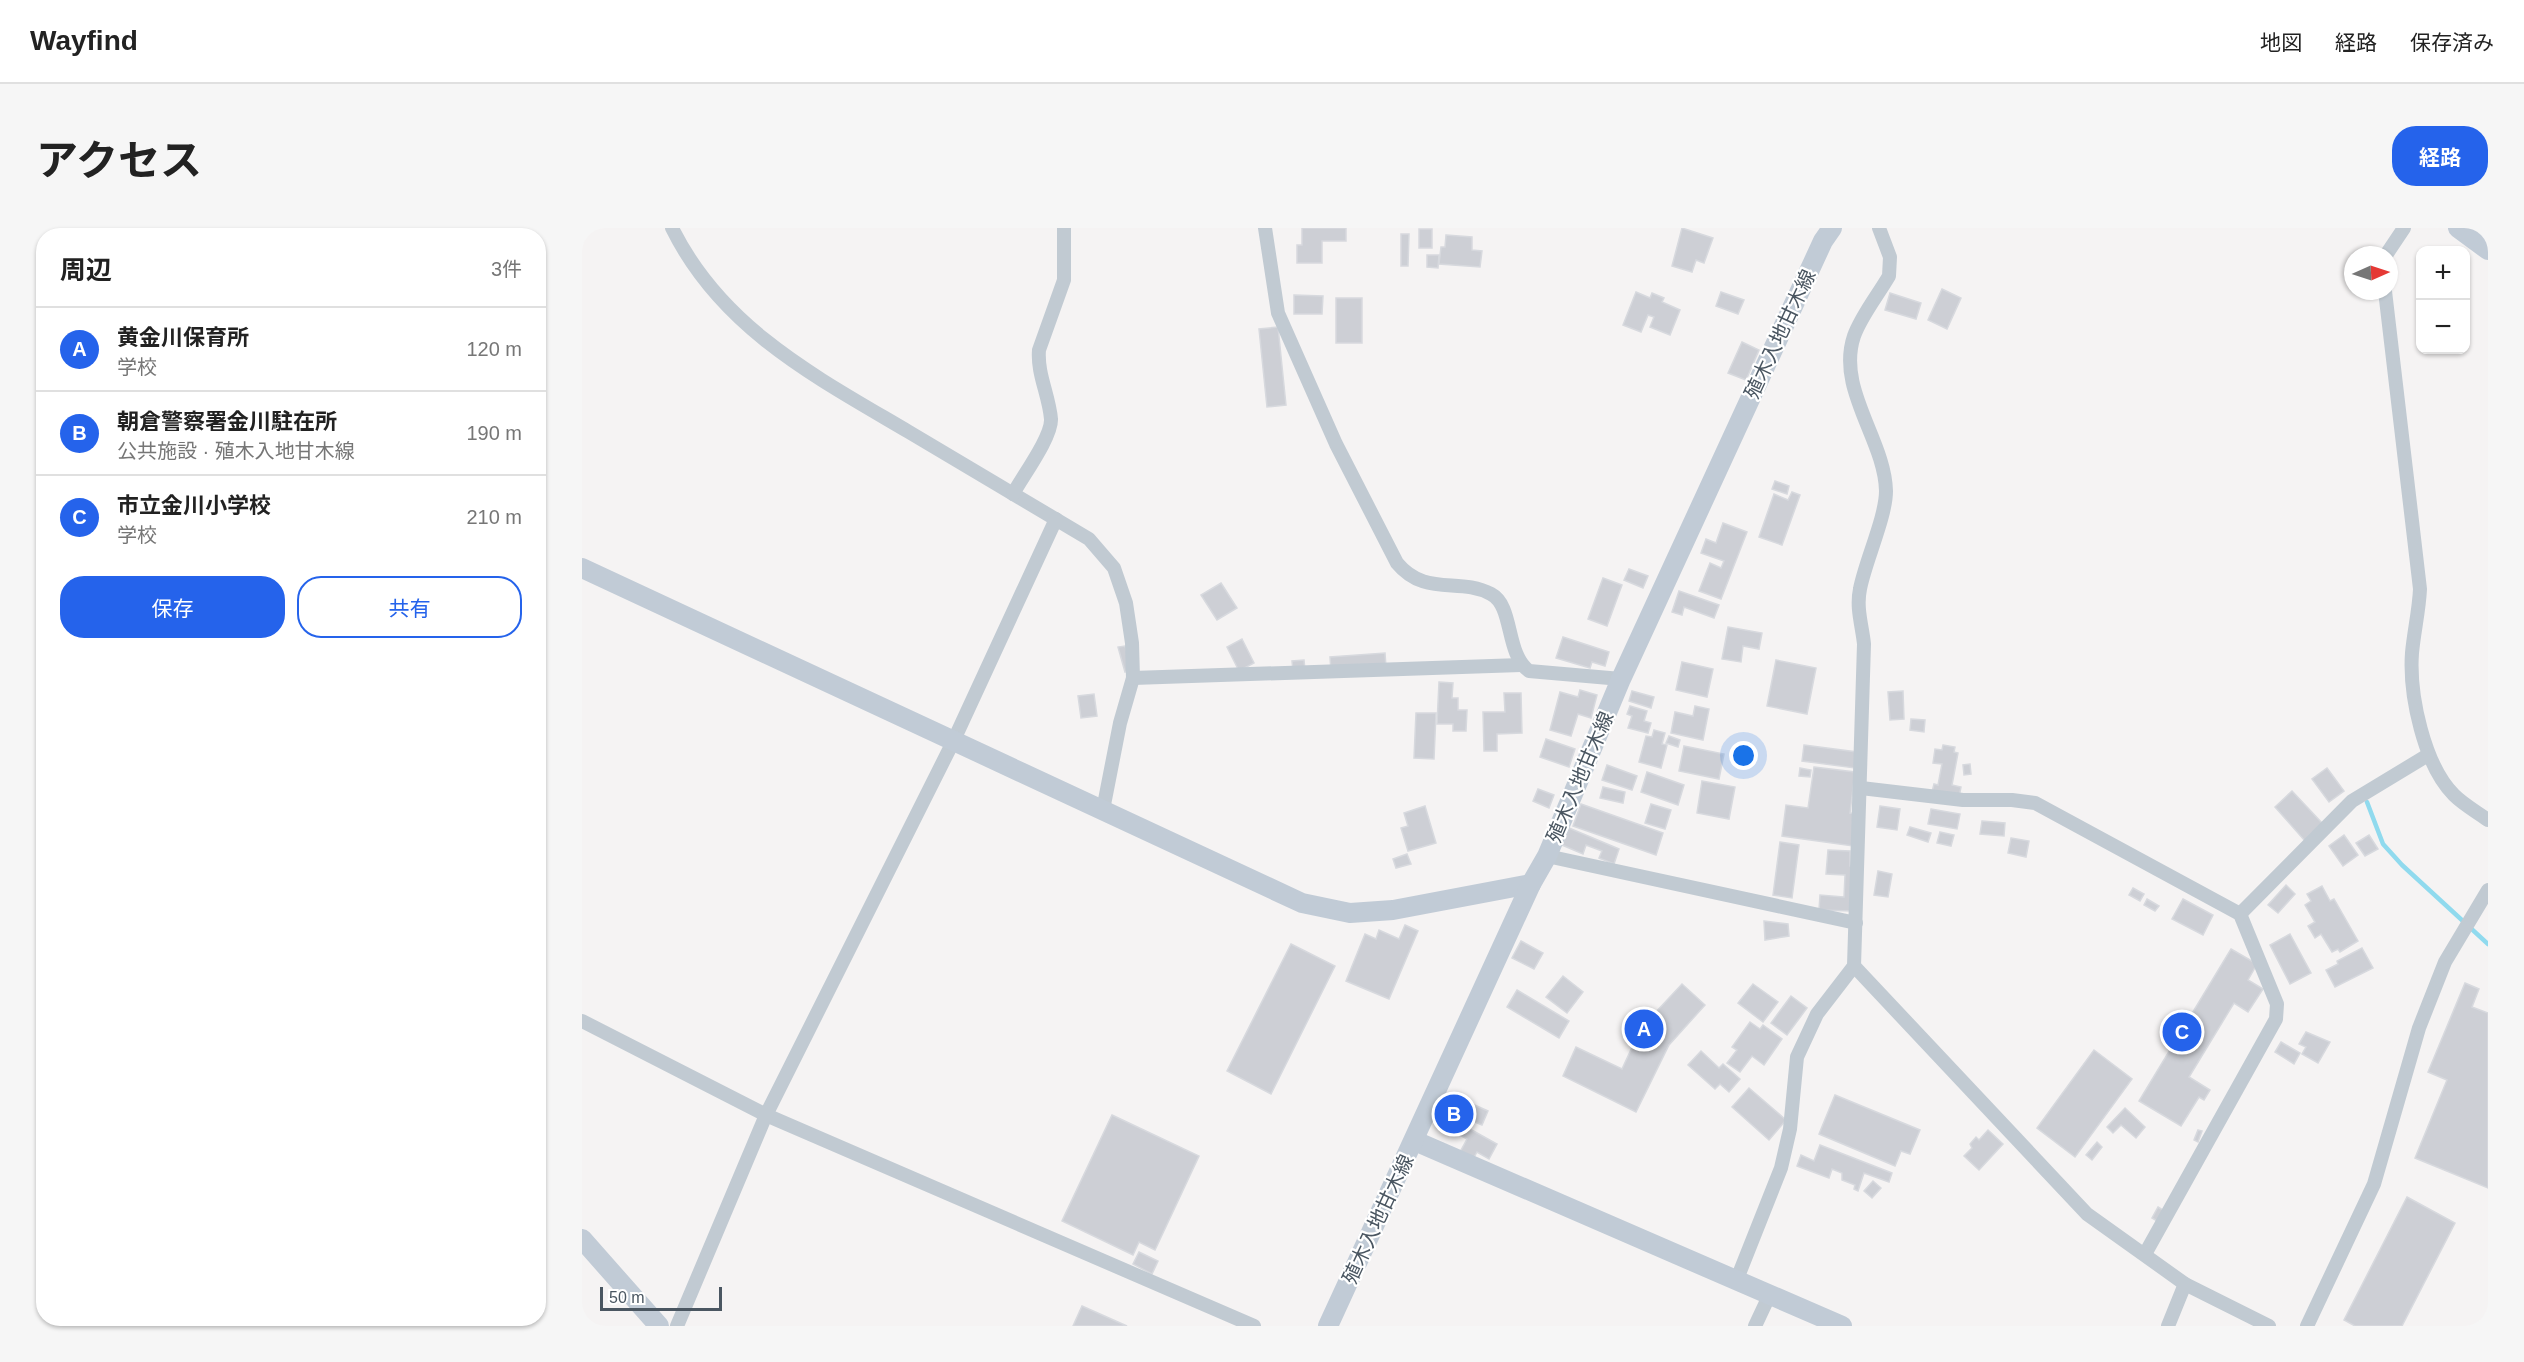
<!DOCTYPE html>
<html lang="ja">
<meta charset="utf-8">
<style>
:root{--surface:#fff;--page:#f6f6f6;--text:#222;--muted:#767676;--line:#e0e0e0;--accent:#2563eb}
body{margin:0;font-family:Helvetica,"Noto Sans JP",sans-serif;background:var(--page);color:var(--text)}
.controls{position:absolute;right:18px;top:18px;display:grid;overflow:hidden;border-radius:12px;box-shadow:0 2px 4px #0004}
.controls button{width:54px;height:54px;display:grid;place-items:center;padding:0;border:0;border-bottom:2px solid var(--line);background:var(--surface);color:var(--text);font:30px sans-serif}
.compass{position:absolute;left:1762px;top:18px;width:54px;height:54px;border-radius:50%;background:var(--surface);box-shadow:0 2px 4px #0004;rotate:87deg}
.scale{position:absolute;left:18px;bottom:15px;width:122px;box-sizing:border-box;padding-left:6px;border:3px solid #4a5661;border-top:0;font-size:16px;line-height:21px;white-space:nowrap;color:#4a5661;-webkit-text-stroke:4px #fff;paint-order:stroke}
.you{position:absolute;left:1162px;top:528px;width:21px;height:21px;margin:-15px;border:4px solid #fff;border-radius:50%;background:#1a73e8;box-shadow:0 0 0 9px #1a73e833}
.badge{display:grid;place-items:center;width:39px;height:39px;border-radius:50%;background:var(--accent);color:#fff;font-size:20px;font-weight:700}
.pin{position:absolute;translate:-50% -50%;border:3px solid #fff;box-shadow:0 2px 6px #0006}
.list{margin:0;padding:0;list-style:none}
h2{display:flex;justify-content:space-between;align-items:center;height:78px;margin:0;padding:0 24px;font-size:26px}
h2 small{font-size:20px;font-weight:400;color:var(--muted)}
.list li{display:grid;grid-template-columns:39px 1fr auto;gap:18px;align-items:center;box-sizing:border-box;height:84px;padding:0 24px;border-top:2px solid var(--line)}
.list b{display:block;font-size:22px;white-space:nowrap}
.list p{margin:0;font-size:20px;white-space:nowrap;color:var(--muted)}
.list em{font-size:20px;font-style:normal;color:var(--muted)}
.actions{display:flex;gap:12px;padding:18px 24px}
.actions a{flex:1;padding:14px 0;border:2px solid var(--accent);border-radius:24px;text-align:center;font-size:21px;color:var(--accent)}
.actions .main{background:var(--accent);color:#fff}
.map{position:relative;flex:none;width:1906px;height:1098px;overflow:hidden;border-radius:24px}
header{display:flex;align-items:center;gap:36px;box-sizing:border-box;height:84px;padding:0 30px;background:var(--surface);border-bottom:2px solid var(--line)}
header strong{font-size:28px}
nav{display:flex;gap:33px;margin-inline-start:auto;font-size:21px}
.intro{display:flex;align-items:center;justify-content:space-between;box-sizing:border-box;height:144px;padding:0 36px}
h1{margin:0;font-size:42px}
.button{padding:15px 27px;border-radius:24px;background:var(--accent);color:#fff;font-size:21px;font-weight:700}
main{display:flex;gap:36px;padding:0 36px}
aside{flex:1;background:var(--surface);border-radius:24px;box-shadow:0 2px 4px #0004}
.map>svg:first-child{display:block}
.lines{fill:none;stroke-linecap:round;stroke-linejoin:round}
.stream{stroke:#90daee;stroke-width:4.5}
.building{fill:#cdcfd5;stroke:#d7d9de;stroke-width:1.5}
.street{stroke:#c1cad2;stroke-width:14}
.secondary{stroke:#c1cbd6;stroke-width:20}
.labels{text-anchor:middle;stroke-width:4.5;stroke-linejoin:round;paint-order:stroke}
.street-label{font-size:20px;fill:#4a5661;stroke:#fff}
</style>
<header>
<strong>Wayfind</strong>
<nav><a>地図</a><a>経路</a><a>保存済み</a></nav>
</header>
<div class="intro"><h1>アクセス</h1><a class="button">経路</a></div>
<main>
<aside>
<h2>周辺<small>3件</small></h2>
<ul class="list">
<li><span class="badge">A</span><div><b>黄金川保育所</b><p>学校</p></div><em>120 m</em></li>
<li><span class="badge">B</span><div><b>朝倉警察署金川駐在所</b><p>公共施設 · 殖木入地甘木線</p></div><em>190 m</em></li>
<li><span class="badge">C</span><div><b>市立金川小学校</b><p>学校</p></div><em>210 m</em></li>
</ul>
<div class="actions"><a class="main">保存</a><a>共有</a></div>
</aside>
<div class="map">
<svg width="1906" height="1098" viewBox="0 0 1906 1098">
<rect width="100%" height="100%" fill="#f5f3f3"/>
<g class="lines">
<polyline class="stream" points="1785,574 1801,616 1820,637 1906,716"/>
</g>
<g class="building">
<polygon points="720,0 764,0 764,13 740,13 740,35 715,35 715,17 720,17"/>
<polygon points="1100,0 1131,10 1122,35 1114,32 1110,44 1090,38"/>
<rect x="837" y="1" width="13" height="19"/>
<polygon points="819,6 827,6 826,38 819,38"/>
<polygon points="864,7 890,9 890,22 900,23 898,39 857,36 859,19 863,19"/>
<polygon points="845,27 857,27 856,40 845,39"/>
<polygon points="1360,61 1379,70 1365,101 1346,92"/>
<polygon points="1054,64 1068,70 1070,65 1082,70 1080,74 1098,82 1088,107 1068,99 1072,89 1066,87 1059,104 1041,97"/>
<polygon points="1139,64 1162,72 1156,86 1134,78"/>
<polygon points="1308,65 1339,75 1334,91 1303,82"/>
<polygon points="712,67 741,68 740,86 712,86"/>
<rect x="754" y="70" width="26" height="45"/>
<polygon points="696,99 704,177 685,179 677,101"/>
<polygon points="1160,114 1177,122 1164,152 1146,145"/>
<polygon points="1193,253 1207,258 1205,266 1190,261"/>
<polygon points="1210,264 1218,267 1200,317 1177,309 1192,266 1206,272"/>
<polygon points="1141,295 1165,304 1139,371 1117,363 1128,335 1139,340 1142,333 1119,325 1124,311 1134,315"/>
<polygon points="1047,341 1066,348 1061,360 1042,352"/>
<polygon points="1021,350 1040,357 1025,398 1006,391"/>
<polygon points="639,355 655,380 635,392 619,367"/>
<polygon points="1097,363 1137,377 1132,390 1102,379 1100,387 1090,384"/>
<polygon points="1146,399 1180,405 1177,421 1161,418 1159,434 1140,431"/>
<polygon points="981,409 1027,424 1023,438 1010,434 1008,440 974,430"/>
<polygon points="660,411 672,435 657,443 645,419"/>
<polygon points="543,418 550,442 543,444 536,419"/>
<polygon points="803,425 804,439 749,443 748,429"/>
<polygon points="722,432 723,442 711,443 710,433"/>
<polygon points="1194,432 1234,440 1225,486 1185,478"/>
<polygon points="1100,434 1131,441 1125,469 1094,462"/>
<polygon points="857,454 871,455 870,470 876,470 876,482 885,482 884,503 871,503 871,496 855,496"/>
<polygon points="998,462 1015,467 1009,490 996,486 989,508 968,502 978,464 996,469"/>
<polygon points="1050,463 1072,469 1069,480 1047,473"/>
<polygon points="1321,463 1322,491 1308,492 1306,464"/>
<polygon points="922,465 939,465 940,505 915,506 915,523 902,523 901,484 923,484"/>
<polygon points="512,466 515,488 499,490 496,468"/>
<polygon points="1048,478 1065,483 1062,493 1069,495 1066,505 1046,500 1050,488 1045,486"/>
<polygon points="1113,478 1127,481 1121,512 1089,505 1093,484 1111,488"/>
<polygon points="834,485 854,485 852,531 832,530"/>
<polygon points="1329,491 1343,492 1342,504 1328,502"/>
<polygon points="1072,502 1083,505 1080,516 1085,517 1079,540 1057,534 1064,508 1070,509"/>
<polygon points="1087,508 1098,512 1096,519 1084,515"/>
<polygon points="964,511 993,521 987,539 958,529"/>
<polygon points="1222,517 1275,524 1273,540 1220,533"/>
<polygon points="1361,517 1373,519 1372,524 1376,525 1370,557 1379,559 1377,569 1350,564 1352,556 1356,557 1360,536 1351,535 1353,521 1360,522"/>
<polygon points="1102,518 1142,526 1137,551 1097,543"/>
<polygon points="1388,536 1389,546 1382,547 1381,537"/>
<polygon points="1025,537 1055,548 1050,562 1020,552"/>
<polygon points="1232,539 1273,544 1268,585 1275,586 1271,618 1200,608 1204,577 1226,580"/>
<polygon points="1218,540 1229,542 1228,549 1217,548"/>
<polygon points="1745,540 1762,563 1747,574 1730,551"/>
<polygon points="1065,544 1102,557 1096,577 1059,564"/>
<polygon points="1120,553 1153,559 1147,591 1115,585"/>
<polygon points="1021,559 1043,564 1041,575 1018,570"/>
<polygon points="956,561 972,567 967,580 951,573"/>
<polygon points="1710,563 1741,596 1723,613 1693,579"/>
<polygon points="999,576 1081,605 1074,627 991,598"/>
<polygon points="1069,576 1089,582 1083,601 1063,595"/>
<polygon points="843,578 854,615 826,623 819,600 826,598 822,585"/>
<polygon points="1298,578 1318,581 1315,602 1295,599"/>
<polygon points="1349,581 1378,586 1375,601 1346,596"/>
<polygon points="1400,593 1423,595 1422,608 1398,606"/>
<polygon points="1328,599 1349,605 1346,614 1325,607"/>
<polygon points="987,600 1037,621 1032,636 1017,630 1020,623 1004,617 1001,626 980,617"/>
<polygon points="1358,604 1372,607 1369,618 1355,615"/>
<polygon points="1762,607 1776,627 1761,638 1747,618"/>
<polygon points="1787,607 1796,621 1783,628 1774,615"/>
<polygon points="1429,610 1447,613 1444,629 1426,625"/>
<polygon points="1198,614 1217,617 1210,670 1191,667"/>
<polygon points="1246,622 1268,623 1268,638 1272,638 1270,683 1237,682 1238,667 1262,669 1263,647 1244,646"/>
<polygon points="825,626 829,636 814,640 811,631"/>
<polygon points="1296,643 1310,646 1306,669 1292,667"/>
<polygon points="1704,657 1713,666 1696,685 1686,677"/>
<polygon points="1740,658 1748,673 1752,671 1776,713 1758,724 1756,721 1750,724 1739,706 1733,710 1726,698 1733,694 1723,677 1729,673 1725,666"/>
<polygon points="1551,660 1562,666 1558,673 1547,667"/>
<polygon points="1565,671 1577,678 1573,683 1562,677"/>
<polygon points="1601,671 1631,687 1621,707 1590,691"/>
<polygon points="1182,693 1206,696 1207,708 1183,712"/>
<polygon points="823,697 836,703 807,771 764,753 783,706 794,711 797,702 817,711"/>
<polygon points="1708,706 1729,745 1708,756 1688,717"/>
<polygon points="939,713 961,725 952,741 930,730"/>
<polygon points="709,716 753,738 689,866 645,843"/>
<polygon points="1780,720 1791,740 1753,759 1744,742 1756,736 1755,733"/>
<polygon points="1649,721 1675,736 1666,752 1681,761 1666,784 1652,775 1607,849 1628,862 1622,872 1617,869 1599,898 1557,873"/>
<polygon points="981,748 1001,764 985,785 964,769"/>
<polygon points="1883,755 1897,761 1890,779 1906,785 1906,960 1833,930 1865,852 1846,844"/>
<polygon points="1100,756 1123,777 1087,817 1054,884 981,848 994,819 1040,841 1059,800"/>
<polygon points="1171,756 1196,774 1181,794 1156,775"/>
<polygon points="935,762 987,793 977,810 925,779"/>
<polygon points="1209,768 1225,780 1205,807 1189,795"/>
<polygon points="1168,794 1178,801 1181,797 1200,811 1182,837 1170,828 1158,844 1145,835 1155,822 1150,819"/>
<polygon points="1724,804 1748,814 1736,835 1720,826 1724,819 1717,816"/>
<polygon points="1699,814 1718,825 1712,836 1693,824"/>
<polygon points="1512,822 1550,851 1493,929 1455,900"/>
<polygon points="1119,823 1137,840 1141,836 1158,851 1147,864 1138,856 1133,861 1106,837"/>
<polygon points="1167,860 1204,892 1187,912 1150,879"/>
<polygon points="1253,867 1338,902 1328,926 1319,923 1313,938 1237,906"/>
<polygon points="879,871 906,883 900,897 873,886"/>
<polygon points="1543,880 1563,899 1554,910 1539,897 1531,905 1525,899"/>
<polygon points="530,887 617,928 573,1022 557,1014 551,1027 480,993"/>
<polygon points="870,891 915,916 907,931 895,924 890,933 877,926 885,911 865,900"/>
<polygon points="1406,902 1421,916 1397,942 1382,928 1390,920 1388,916 1394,909 1397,912"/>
<polygon points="1616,902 1620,903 1616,914 1612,912"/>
<polygon points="1515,914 1520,919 1510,932 1504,927"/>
<polygon points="1238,917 1310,945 1307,954 1282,945 1276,963 1272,961 1273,957 1260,952 1260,945 1250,941 1247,950 1215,938 1219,927 1232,933"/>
<polygon points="1291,953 1299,960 1290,970 1282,963"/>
<polygon points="1825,969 1873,995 1820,1098 1773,1098 1762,1092"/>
<polygon points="1576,979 1581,982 1575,993 1570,990"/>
<polygon points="557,1024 576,1033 570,1046 551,1036"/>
<polygon points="500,1078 545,1098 491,1098"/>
</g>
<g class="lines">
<g class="street">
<path d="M90,0C140,101 234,149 327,204C387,240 447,275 507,311L532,340L544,375L550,415L551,450L538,495L521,582"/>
<path d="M683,0L696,85L754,216L815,335C843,369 877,349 909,366C932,378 923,425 947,443L1039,451"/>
<polyline points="1804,27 1822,0"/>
<path d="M1803,63L1838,361C1837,383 1832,403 1830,425C1827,467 1842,537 1872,567C1882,577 1895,584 1906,592"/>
<path d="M431,266C440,249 470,209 469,191C467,167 455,146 457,122L482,52V0"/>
<polyline points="551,450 939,437"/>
<polyline points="1279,560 1381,572 1430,572 1453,575 1658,686 1695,776 1694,791 1563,1026"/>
<polyline points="965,628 1274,695"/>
<polyline points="1658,686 1770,573 1846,527"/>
<polyline points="1272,738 1505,986 1603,1056 1687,1098"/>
<polyline points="0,793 184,887 672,1098"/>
<path d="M1155,1051L1199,940L1208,901L1215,829L1235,786L1272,738L1282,416C1280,397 1274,380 1278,361C1283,334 1304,289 1304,263C1303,212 1254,161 1272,108C1279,88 1296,67 1307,48L1308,29L1297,0"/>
<polyline points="95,1098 184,887 371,514 474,291"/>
<polyline points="1173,1098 1188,1066"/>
<polyline points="1586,1098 1603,1056"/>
<polyline points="1725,1098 1792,956 1837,800 1863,734 1906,662"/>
</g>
<g class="secondary">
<polyline points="1876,0 1906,22"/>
<polyline points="0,340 720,675 768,685 811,682 949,656"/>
<polyline points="833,913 1260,1098"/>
<polyline points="0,1011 77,1098"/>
<polyline points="746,1098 949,656 965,628 1039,451 1241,13 1250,0"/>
</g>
</g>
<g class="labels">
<g class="street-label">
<text transform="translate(1198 106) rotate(-65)" y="7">殖木入地甘木線</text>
<text transform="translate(998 549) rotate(-67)" y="7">殖木入地甘木線</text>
<text transform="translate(796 991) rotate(-65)" y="7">殖木入地甘木線</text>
</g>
</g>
</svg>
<div class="controls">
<button>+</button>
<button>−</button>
</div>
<svg class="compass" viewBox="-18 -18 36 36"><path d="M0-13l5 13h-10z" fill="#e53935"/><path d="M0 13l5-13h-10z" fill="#767676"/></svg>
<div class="scale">50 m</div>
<div class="you"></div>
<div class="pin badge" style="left:1062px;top:801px">A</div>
<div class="pin badge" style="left:872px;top:886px">B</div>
<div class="pin badge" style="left:1600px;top:804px">C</div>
</div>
</main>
